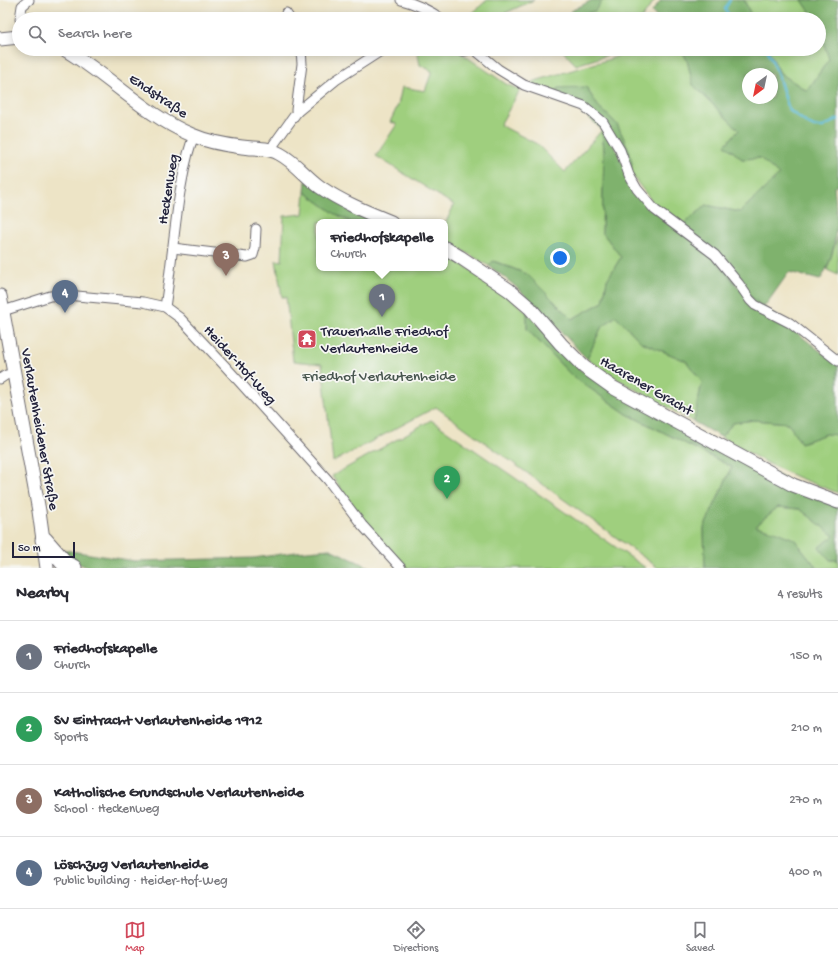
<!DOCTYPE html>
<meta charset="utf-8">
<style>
:root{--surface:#fff;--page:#f2f2f3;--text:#2b2b33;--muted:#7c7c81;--line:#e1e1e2;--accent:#d1495b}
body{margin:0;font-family:"Gochi Hand",sans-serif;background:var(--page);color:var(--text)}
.compass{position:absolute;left:742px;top:68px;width:36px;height:36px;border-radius:50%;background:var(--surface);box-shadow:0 2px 10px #0003;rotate:213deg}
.scale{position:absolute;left:12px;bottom:10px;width:63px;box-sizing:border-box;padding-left:4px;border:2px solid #22223b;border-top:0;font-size:11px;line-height:14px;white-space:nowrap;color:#22223b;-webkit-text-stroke:3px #f6f6f2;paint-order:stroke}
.you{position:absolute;left:560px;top:258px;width:14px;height:14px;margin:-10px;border:3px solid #fff;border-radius:50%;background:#1a73e8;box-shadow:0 0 0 6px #1a73e833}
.badge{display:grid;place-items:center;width:26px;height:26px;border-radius:50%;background:var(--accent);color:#fff;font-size:13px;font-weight:700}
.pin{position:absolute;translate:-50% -33px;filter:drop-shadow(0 1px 2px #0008)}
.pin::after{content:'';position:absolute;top:21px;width:14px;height:12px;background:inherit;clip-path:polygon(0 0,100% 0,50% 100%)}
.popup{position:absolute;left:316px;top:219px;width:132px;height:52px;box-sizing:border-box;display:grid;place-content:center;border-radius:8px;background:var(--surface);filter:drop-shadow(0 1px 3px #0005);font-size:13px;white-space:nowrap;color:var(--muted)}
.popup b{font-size:15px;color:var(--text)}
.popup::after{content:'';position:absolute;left:50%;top:100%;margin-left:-8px;border:8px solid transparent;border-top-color:var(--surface)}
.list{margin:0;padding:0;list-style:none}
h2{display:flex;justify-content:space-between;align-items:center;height:52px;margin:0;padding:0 16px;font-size:17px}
h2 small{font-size:13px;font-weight:400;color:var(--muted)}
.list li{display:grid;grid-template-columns:26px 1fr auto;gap:12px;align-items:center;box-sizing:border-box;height:72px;padding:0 16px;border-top:1px solid var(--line)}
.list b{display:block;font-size:15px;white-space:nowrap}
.list p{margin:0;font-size:13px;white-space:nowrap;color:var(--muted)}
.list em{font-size:13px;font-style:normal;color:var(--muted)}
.icon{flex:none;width:22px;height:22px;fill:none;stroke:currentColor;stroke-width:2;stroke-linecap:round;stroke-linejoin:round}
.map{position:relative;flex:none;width:838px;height:568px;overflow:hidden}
.search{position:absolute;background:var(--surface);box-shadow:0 2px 10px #0003;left:12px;right:12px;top:12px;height:44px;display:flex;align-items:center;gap:10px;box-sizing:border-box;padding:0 14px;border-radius:22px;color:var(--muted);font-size:15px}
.sheet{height:340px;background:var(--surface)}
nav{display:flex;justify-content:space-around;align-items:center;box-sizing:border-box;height:56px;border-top:1px solid var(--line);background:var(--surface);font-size:11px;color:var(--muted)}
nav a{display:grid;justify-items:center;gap:2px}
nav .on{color:var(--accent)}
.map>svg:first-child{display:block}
.green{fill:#9fcf7e;stroke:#60785c}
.forest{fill:#7fb26d;stroke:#506a54;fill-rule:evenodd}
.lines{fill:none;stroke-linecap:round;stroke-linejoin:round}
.stream{stroke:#5bbbd9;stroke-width:2.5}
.street-casing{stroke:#69666c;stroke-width:11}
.secondary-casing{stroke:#69666c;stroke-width:15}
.highway-casing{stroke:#69666c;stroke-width:19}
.street{stroke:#fff;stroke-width:9}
.secondary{stroke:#fff;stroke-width:13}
.highway{stroke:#fff;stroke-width:17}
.labels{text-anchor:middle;stroke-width:3.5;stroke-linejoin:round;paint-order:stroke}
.street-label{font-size:15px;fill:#22223b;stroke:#f6f6f2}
.poi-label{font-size:15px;fill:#22223b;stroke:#f6f6f2;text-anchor:start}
.park-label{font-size:15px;fill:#48564f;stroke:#f6f6f2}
</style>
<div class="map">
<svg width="838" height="568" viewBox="0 0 838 568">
<rect width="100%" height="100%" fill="#f6f6f2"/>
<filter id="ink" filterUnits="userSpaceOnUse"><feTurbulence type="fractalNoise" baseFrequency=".025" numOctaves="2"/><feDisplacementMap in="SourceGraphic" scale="8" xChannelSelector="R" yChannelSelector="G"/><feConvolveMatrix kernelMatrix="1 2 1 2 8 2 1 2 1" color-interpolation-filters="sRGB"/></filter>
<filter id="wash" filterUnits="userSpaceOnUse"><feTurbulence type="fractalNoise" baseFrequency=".012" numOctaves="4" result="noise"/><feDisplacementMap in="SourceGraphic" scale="16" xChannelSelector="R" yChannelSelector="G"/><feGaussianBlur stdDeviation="0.9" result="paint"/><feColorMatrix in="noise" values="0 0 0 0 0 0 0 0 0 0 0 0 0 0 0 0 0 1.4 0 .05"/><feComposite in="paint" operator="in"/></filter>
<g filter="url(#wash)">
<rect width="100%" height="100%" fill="#ede4c6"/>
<g class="green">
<polygon points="487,0 534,0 492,19 466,19"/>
<polygon points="603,0 655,0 641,19 567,19 594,11"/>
<polygon points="744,0 802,0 815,19 753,19"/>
<polygon points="819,29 829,59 807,91 780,73 768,49 819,49"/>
<polygon points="417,49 441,49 461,53 506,84 520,90 500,125 537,144 565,172 602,130 604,151 602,232 621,257 607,280 603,302 572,319 527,274 494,261 489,266 445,240 445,224 454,205 376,156 397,124 390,122 398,105 402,87 425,91 432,71 420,65"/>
<polygon points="561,49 619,49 605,56 576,65"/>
<polygon points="625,49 681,49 687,60 693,85 739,130 725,145 742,159 760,158 780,175 740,212 706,205 681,227 657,208 631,174 629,150 617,124 598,106 586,87 556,93 533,85 533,82 538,80 607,60 621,55"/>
<polygon points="305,192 334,213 351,222 319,222 319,268 445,268 445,254 487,280 527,312 527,329 572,376 627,414 732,467 704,528 705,568 658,568 657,567 436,407 333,462 322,364 293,361 286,297 282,297 276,260 282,261 284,216 303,214"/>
<polygon points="838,235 838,275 827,270"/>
<polygon points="616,316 641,342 686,361 702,381 694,422 617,379 587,359 601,328"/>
<polygon points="431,420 646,568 407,568 365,522 332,476"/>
<polygon points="754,420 788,423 801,443 826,434 838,435 838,493 797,477 765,462 721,437 733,423"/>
<polygon points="778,507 800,509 835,536 830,560 838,560 838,568 817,568 794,539 754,526"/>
</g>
<g class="forest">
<polygon points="592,0 603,0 595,11 567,19 562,19 573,10"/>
<polygon points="661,0 744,0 753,19 658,19 652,12"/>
<path d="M802,0H838V185L834,187C838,219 838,253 820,280L789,272L765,306L756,303L681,227L706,205L740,212L779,175L760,158L742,159L725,145L739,130L693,85L687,60L681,49H768L780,73L807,91L829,59L819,29V19H815ZM748,74H772V98H748Z"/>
<polygon points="586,87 598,106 617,124 629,150 632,163 631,174 604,120 556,93 558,88"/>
<path d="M583,108L601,123L617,151L636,191L713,257L737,286L838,365V435L826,434L801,443L788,423L754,420L733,423L721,437L694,422L702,382L686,361L641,342L616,316L601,328L587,359C556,327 527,292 489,266L493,261L527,274L572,319L603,302L607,280L621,257L602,232L604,151L602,130L582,111Z"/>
<polygon points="306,181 377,222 351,222 334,213 305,192"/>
<polygon points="527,312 582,371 838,507 838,560 830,560 819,547 834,536 800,509 778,507 755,526 774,531 794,539 817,568 705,568 704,528 732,467 627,414 572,376 527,329"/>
<polygon points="330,549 371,568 106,568 87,567 68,559 64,550 135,561 254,558 296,552"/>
</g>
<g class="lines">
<g class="stream">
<polyline points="730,0 725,9 731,19"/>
<polyline points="767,49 777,72 789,110 808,124 814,127 823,127 838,119"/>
</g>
</g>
</g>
<g filter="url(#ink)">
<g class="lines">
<defs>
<g id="street">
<path d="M401,0C417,4 429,10 442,19"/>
<polyline points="286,13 290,19"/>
<polyline points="20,19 22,6 29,0"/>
<polyline points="454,49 465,51 470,49"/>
<polyline points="474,49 498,69 524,85 584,106 603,122 620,150 629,175 637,189 655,210 715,255 739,284 750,300 755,305 790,323 838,361"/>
<polyline points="297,112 336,80 384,49"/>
<polyline points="271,150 274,144 297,112 296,110 302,64 301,49"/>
<polyline points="173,248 247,257 253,255 255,248 256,229"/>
<path d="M165,307C171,269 174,230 180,192C184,172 186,154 194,136"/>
<polyline points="3,311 50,296 66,295 143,302 165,307 180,318 226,367 328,480 362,525 401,568"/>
<polyline points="0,379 6,375 14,373"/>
</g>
<g id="secondary">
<polyline points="0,39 19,37"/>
<path d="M64,49C109,75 144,115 192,135C208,142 225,145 242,147C255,149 269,147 280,154C295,162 306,177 320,187C342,202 366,212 391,222"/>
<polyline points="445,248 460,257 509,290 530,308 561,344 584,367 612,387 793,485 838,502"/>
<polyline points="0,296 39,511 47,568"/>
</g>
<polyline id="highway" points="44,540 66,565 73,568"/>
</defs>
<use href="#street" class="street-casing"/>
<use href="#secondary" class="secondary-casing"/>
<use href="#highway" class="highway-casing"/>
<use href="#street" class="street"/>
<use href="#secondary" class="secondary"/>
<use href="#highway" class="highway"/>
</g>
</g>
<defs>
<symbol id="temple-square" viewBox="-11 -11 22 22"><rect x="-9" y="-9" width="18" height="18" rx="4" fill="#d1495b" stroke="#f6f6f2"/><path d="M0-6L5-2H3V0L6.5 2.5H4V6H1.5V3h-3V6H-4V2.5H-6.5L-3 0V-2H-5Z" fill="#fff"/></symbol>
</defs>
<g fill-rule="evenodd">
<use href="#temple-square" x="296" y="328" width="22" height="22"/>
</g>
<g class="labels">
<g class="street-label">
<text transform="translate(159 95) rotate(34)" y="5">Endstraße</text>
<text transform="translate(167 189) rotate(-81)" y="5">Heckenweg</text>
<text transform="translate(241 364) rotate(48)" y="5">Heider-Hof-Weg</text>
<text transform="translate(647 385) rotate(30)" y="5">Haarener Gracht</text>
<text transform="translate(41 429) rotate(80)" y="5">Verlautenheidener Straße</text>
</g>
<g class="poi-label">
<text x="321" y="335">Trauerhalle Friedhof<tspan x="321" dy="17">Verlautenheide</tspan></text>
</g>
<g class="park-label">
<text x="379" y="380">Friedhof Verlautenheide</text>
</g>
</g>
</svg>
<svg class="compass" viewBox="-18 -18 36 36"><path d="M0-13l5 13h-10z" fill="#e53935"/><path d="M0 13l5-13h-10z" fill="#7c7c81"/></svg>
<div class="scale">50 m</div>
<div class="you"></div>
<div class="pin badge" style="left:382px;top:317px;background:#6b7280">1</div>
<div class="popup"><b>Friedhofskapelle</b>Church</div>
<div class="pin badge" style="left:447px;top:499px;background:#2e9e5b">2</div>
<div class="pin badge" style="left:226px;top:276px;background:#8d6e63">3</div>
<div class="pin badge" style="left:65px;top:313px;background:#5c6f8a">4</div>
<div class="search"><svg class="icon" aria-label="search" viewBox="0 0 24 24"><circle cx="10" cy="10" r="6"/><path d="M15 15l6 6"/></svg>Search here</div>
</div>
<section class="sheet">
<h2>Nearby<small>4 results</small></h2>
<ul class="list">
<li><span class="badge" style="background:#6b7280">1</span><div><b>Friedhofskapelle</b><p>Church</p></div><em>150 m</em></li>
<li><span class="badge" style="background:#2e9e5b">2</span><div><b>SV Eintracht Verlautenheide 1912</b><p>Sports</p></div><em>210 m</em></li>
<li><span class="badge" style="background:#8d6e63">3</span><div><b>Katholische Grundschule Verlautenheide</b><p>School · Heckenweg</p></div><em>270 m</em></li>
<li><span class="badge" style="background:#5c6f8a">4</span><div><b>Löschzug Verlautenheide</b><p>Public building · Heider-Hof-Weg</p></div><em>400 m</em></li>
</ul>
</section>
<nav>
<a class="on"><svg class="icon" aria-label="map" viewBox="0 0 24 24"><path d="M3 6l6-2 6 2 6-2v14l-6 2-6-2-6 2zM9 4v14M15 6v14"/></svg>Map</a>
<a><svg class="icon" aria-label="directions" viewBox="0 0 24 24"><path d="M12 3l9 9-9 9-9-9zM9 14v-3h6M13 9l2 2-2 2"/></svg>Directions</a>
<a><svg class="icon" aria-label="saved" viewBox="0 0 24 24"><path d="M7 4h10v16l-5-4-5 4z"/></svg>Saved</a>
</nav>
